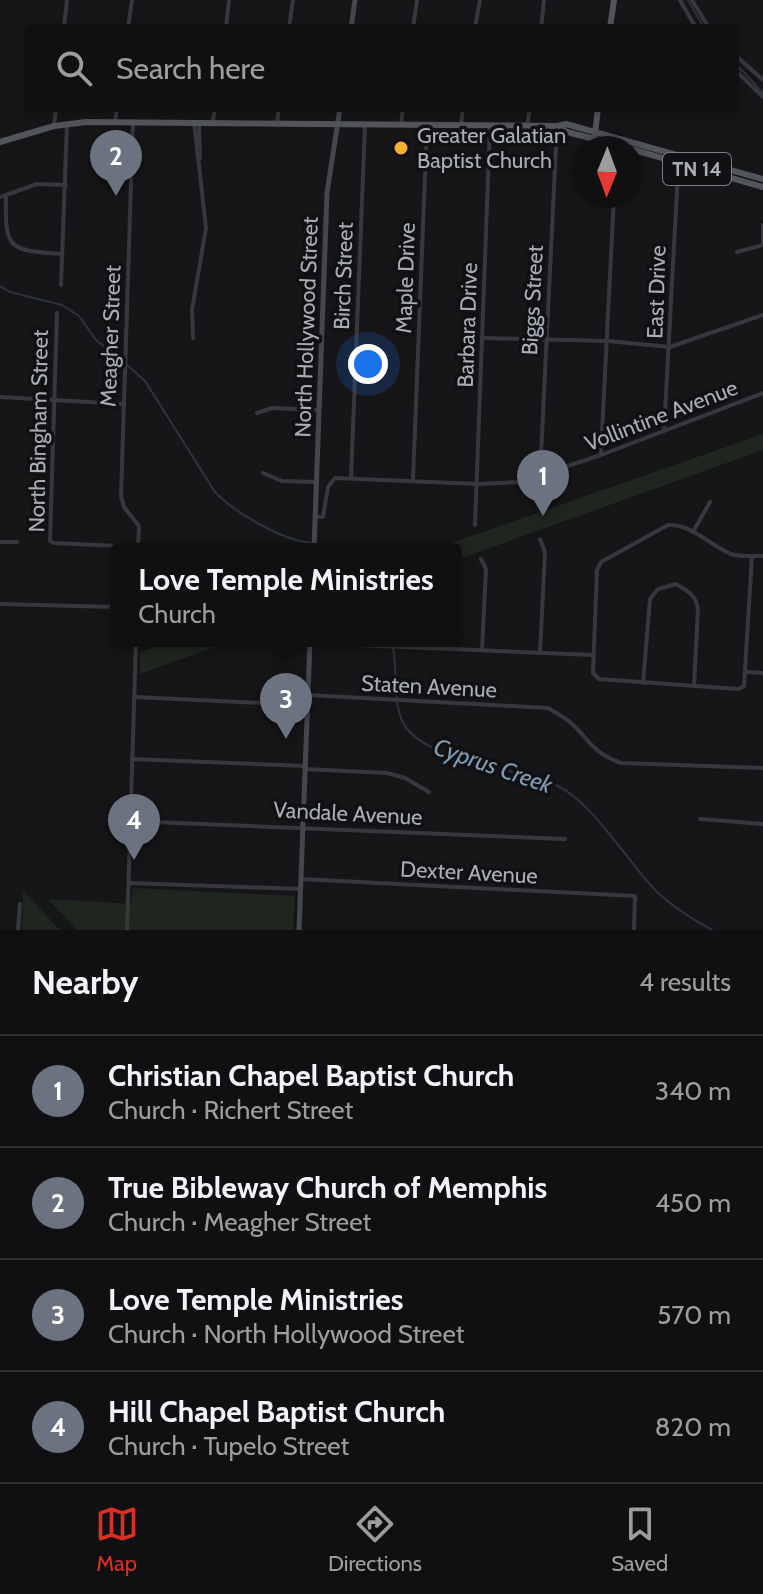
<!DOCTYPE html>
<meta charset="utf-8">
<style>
:root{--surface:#101012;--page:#19191b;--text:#f1f3f6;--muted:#9c9d9f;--line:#303032;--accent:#d93025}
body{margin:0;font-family:Cabin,sans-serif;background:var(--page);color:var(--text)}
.compass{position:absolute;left:571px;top:136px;width:72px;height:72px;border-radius:50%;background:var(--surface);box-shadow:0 4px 12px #0003;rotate:181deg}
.you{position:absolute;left:368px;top:364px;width:28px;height:28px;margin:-20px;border:6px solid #fff;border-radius:50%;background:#1a73e8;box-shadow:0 0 0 12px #1a73e833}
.badge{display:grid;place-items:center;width:52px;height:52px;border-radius:50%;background:var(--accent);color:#fff;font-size:26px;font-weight:700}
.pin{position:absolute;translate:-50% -66px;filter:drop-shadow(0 2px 4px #0008)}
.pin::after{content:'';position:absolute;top:42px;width:28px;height:24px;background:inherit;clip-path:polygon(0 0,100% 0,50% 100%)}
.popup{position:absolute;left:110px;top:543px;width:352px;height:104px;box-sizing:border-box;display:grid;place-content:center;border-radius:8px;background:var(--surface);filter:drop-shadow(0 2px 6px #0005);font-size:26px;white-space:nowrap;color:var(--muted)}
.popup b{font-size:30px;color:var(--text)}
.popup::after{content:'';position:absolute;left:50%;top:100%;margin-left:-16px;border:16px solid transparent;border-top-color:var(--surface)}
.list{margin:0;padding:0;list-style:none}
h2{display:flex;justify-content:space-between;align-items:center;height:104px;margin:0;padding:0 32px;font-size:34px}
h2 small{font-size:26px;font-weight:400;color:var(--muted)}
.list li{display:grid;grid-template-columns:52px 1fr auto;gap:24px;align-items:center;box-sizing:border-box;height:112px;padding:0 32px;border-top:2px solid var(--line)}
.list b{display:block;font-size:30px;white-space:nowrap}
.list p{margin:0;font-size:26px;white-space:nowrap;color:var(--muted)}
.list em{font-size:26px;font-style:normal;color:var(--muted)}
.icon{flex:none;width:44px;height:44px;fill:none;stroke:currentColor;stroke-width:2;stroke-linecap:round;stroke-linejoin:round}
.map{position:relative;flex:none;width:763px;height:930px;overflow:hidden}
.search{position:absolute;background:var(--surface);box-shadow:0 4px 12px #0003;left:24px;right:24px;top:24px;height:88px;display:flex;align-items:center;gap:20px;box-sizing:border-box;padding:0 28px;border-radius:8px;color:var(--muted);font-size:30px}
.sheet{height:552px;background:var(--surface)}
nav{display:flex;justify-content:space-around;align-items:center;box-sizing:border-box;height:112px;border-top:2px solid var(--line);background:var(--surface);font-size:22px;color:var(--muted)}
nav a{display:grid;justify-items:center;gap:4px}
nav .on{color:var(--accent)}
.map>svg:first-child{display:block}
.green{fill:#1e261f}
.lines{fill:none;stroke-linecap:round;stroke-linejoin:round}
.stream{stroke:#2c353c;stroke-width:2}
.street{stroke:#37383d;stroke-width:4}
.secondary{stroke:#45474d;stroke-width:5}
.primary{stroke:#53555c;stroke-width:6}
.poi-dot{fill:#f2b134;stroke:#111113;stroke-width:3}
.labels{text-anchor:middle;stroke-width:7;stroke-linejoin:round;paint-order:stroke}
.shield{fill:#111113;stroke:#7b7e86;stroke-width:2}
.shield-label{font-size:20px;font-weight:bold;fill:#a8adb8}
.poi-label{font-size:22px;fill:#a8adb8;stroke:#111113;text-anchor:start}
.street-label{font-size:22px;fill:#a8adb8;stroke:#111113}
.water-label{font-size:24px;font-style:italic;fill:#7f9bb3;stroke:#111113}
</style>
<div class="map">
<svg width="763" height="930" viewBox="0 0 763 930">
<rect width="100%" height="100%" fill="#161618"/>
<g class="green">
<polygon points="763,434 763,450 456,560 456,549 434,549"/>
<polygon points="171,641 231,641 140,674 140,652"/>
<polygon points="133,888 295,896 293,930 78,930 48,899 131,904"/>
<polygon points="23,891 60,930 22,930"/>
</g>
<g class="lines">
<g class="stream">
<polyline points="688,0 704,28"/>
<polyline points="735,63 763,93"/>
<polyline points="0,286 10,292 62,305 79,316 96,340 122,361"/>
<path d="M127,365L145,381L215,492C235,513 282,540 311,543"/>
<polyline points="317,544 347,549"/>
<path d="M392,641C399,668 390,710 408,730C437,763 515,767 556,785C593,802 628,863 657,892C674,908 692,919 712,930"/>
</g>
<g class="street">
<polyline points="680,0 696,28"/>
<polyline points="692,0 709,28"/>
<polyline points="64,28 67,0"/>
<polyline points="128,28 132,0"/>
<polyline points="226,28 229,0"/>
<polyline points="289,28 293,0"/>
<polyline points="413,28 417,0"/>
<polyline points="475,28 480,0"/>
<polyline points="541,28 544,0"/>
<polyline points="735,55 763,80"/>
<polyline points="735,70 763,97"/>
<polyline points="115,121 117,108"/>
<polyline points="133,121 121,496 124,507 139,526 138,549"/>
<polyline points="213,121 215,108"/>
<polyline points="277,122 279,108"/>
<polyline points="199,123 200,158"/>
<polyline points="401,124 403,108"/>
<polyline points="461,125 463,108"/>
<polyline points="527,125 530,108"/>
<polyline points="54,126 56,108"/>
<path d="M6,195C5,249 7,250 61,254"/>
<polyline points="0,197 37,184 66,185"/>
<polyline points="737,252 763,245 763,225"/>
<polyline points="61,285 67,124"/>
<polyline points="57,313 50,541 54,543 138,547"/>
<polyline points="193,338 192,310 206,228 194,122"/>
<polyline points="483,338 608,341 670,347 763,315"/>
<polyline points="0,397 124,404"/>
<polyline points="257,413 272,408 319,410"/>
<polyline points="664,431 679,154"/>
<polyline points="601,453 614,196"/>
<polyline points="263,473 282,481 316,482"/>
<polyline points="540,476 557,126"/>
<polyline points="351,478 365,125"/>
<polyline points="413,480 427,124"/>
<polyline points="315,517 323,517 328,487 335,478 478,484 519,482 601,455 763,393"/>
<polyline points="475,525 490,125"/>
<polyline points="693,532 710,502"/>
<polyline points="0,542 17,542"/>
<path d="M752,556L744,686L738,689L599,679L593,673L597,570L601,562L668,525C692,524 709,545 731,554C741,557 753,556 763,556"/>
<polyline points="481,559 486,569 482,650"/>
<polyline points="0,604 116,607"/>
<polyline points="310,643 593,655"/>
<polyline points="540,653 545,552 540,539"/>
<polyline points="746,672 763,673"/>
<path d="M643,683L650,599L658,589L676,584C688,591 696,595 698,609L694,686"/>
<path d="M308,695L548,708C555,712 564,717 570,722C591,741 591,752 621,763L763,768"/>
<polyline points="134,697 307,705"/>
<polyline points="132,759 306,766"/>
<polyline points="305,769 387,773 405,778 429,792"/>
<polyline points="700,819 763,824"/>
<polyline points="130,821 565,839"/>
<polyline points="301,879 635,896 634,930"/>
<polyline points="129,883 301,889"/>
<polyline points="18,930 20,904"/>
<polyline points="127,930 136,641"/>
</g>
<g class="secondary">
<polyline points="351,28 355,0"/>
<polyline points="314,549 327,193 340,108"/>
<polyline points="299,930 310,641"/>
</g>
<g class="primary">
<polyline points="610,28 614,0"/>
<polyline points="557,126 567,132 629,148"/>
<polyline points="595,134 598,108"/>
<polyline points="0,142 54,126 86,122 557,126 566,124 763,179"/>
<polyline points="631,149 763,187"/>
</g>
</g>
<circle class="poi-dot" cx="401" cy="148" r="8"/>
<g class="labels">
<rect class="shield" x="663" y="153" width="68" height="32" rx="6"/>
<g class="shield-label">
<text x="697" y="176">TN 14</text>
</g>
<g class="poi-label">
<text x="417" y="143">Greater Galatian<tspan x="417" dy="25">Baptist Church</tspan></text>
</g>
<g class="street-label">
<text transform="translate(343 276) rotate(-88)" y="8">Birch Street</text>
<text transform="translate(405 278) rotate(-88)" y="8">Maple Drive</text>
<text transform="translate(656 292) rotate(-88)" y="8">East Drive</text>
<text transform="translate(532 300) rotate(-87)" y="8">Biggs Street</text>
<text transform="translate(467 325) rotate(-88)" y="8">Barbara Drive</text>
<text transform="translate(306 327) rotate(-88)" y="8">North Hollywood Street</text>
<text transform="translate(110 336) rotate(-88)" y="8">Meagher Street</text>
<text transform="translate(661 415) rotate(-21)" y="8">Vollintine Avenue</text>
<text transform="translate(38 431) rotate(-89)" y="8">North Bingham Street</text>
<text transform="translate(429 686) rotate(3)" y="8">Staten Avenue</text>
<text transform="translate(348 813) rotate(3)" y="8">Vandale Avenue</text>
<text transform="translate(469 872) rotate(3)" y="8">Dexter Avenue</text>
</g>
<g class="water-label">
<text transform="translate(493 766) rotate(19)" y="8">Cyprus Creek</text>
</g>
</g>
</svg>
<svg class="compass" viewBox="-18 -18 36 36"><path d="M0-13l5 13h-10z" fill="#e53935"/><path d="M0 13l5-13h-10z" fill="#9c9d9f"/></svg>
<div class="you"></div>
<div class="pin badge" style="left:543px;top:516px;background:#6b7280">1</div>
<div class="pin badge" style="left:116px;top:196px;background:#6b7280">2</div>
<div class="pin badge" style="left:286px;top:739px;background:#6b7280">3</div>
<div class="popup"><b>Love Temple Ministries</b>Church</div>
<div class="pin badge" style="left:134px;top:860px;background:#6b7280">4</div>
<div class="search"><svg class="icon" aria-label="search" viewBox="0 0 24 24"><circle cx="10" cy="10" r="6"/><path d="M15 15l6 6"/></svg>Search here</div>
</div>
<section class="sheet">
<h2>Nearby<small>4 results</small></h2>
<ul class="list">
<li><span class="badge" style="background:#6b7280">1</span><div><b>Christian Chapel Baptist Church</b><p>Church · Richert Street</p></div><em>340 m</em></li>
<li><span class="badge" style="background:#6b7280">2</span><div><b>True Bibleway Church of Memphis</b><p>Church · Meagher Street</p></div><em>450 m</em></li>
<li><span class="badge" style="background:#6b7280">3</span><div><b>Love Temple Ministries</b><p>Church · North Hollywood Street</p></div><em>570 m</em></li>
<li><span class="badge" style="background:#6b7280">4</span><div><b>Hill Chapel Baptist Church</b><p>Church · Tupelo Street</p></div><em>820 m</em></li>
</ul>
</section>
<nav>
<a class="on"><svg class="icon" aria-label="map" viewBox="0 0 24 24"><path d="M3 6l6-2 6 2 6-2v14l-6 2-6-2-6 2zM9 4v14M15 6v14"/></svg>Map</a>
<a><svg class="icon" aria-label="directions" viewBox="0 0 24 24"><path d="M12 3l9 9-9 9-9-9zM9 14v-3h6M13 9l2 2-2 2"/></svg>Directions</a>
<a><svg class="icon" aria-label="saved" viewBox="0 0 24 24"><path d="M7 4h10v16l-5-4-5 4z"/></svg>Saved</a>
</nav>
